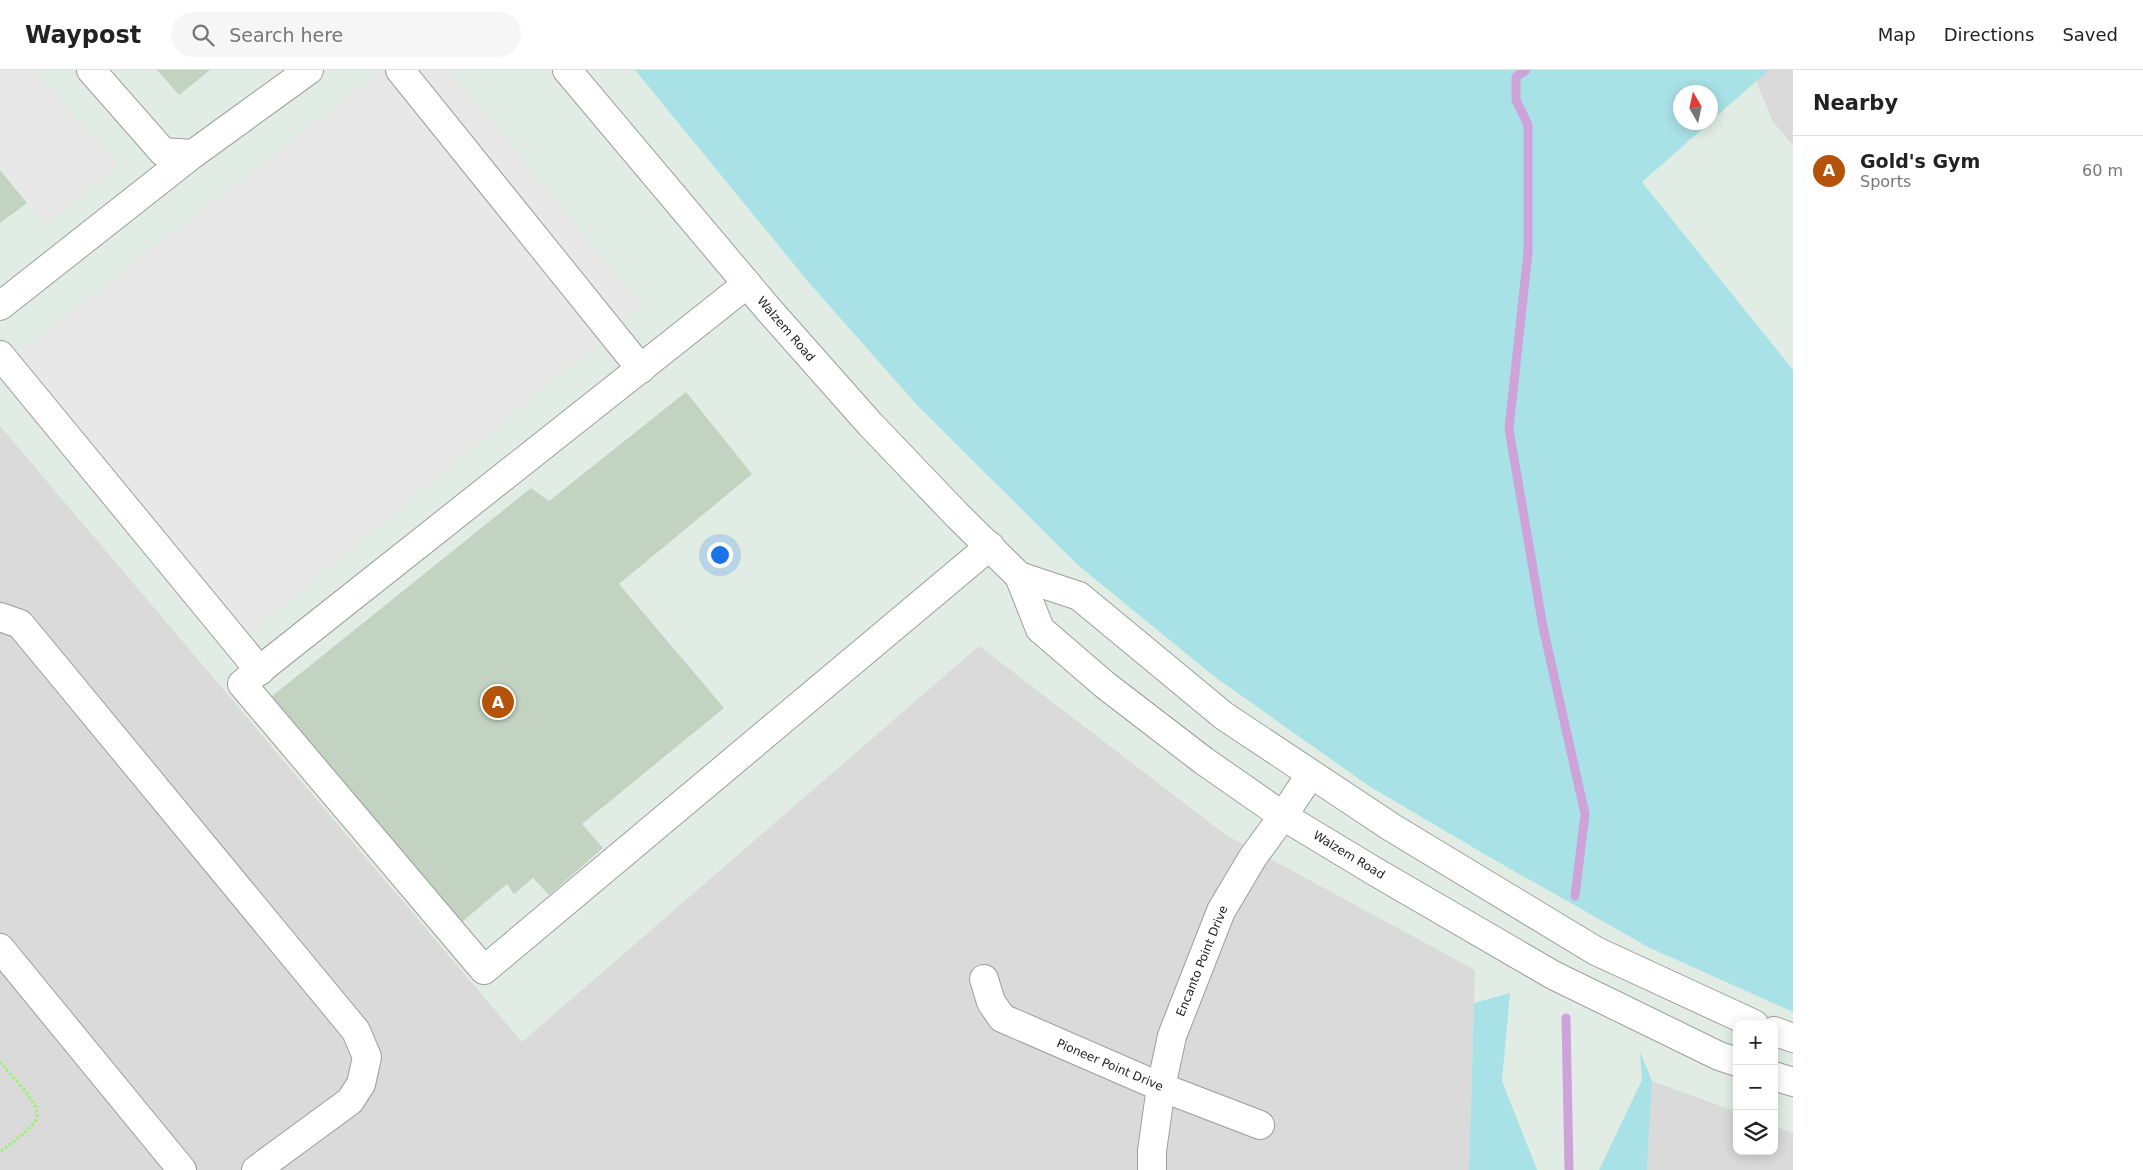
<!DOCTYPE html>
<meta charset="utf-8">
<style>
:root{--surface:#fff;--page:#f6f6f6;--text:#222;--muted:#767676;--line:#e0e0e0;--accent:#b45309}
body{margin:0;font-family:"DejaVu Sans",sans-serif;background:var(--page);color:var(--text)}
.controls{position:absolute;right:15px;bottom:15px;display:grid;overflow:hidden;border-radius:10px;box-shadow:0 2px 12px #0003}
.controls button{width:45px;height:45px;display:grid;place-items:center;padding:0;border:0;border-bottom:1px solid var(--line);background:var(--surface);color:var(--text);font:25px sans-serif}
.compass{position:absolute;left:1673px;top:15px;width:45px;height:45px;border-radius:50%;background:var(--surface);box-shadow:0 2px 12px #0003;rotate:351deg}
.you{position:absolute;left:719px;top:484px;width:18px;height:18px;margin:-12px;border:4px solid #fff;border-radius:50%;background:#1a73e8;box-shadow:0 0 0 8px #1a73e833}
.badge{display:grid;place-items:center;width:32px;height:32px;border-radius:50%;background:var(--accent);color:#fff;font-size:16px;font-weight:700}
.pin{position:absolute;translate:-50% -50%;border:2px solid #fff;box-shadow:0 1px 5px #0006}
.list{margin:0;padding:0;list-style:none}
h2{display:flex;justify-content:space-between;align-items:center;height:65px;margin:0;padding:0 20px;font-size:21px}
h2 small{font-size:16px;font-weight:400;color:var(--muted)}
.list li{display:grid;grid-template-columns:32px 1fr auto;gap:15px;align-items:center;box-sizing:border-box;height:70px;padding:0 20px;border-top:1px solid var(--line)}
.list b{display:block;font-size:19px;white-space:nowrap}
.list p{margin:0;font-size:16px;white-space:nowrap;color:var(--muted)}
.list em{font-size:16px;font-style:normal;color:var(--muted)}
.icon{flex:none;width:28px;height:28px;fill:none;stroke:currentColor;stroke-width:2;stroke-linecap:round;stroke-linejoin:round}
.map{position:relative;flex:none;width:1793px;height:1100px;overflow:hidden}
header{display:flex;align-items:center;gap:30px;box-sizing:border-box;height:70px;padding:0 25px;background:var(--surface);border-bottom:1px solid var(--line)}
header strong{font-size:24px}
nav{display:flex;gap:28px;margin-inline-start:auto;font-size:18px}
.search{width:350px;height:45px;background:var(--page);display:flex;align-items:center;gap:12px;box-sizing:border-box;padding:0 18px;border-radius:28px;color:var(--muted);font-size:19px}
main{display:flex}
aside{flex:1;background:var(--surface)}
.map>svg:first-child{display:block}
.residential{fill:#d9dad9}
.grass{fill:#a8e1e6}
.parking{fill:#e8e8e8}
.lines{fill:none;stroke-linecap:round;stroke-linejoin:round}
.stream{stroke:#cea3d9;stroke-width:9}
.building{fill:#c2d3c2}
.minor-casing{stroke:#9d9d9d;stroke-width:30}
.path{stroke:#97f46b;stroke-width:3;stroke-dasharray:2.5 2.5;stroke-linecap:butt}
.minor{stroke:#fff;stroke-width:28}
.labels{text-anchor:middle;stroke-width:4.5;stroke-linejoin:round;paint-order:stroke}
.street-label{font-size:12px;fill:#1c1c1c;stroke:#fff}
</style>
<header>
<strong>Waypost</strong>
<div class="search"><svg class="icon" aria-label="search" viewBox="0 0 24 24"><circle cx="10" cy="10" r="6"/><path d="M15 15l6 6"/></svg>Search here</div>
<nav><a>Map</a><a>Directions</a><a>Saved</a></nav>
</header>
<main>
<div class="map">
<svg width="1793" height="1100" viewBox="0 0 1793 1100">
<rect width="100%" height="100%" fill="#e1ede4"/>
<g class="residential">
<polygon points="1769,0 1793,0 1793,75 1773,52 1756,11"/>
<polygon points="0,356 522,972 979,576 1226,765 1475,900 1469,1100 0,1100"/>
<polygon points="1652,1011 1737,1042 1737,1081 1774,1081 1774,1056 1793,1063 1793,1100 1647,1100"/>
</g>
<g class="grass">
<polygon points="635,0 1769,0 1711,51 1710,22 1680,22 1680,52 1709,53 1642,112 1793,300 1793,942 1648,877 1486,785 1369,716 1215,607 1079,496 918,336 810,214"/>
<polygon points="1510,923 1502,1011 1537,1100 1469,1100 1474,933"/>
<polygon points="1640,982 1652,1011 1647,1100 1599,1100 1642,1010"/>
</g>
<g class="parking">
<polygon points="0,0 35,0 119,95 47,154 0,99"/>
<polygon points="383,0 449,0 642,236 237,574 6,292"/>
</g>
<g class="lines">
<g class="stream">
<polyline points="1526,0 1516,7 1516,30 1528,55 1528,182 1509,359 1543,557 1585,744 1575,826"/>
<polyline points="1566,948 1569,1100"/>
</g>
</g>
<g class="building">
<polygon points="157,0 210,0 179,25"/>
<polygon points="0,100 27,133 0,153"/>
<polygon points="686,322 752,404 619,514 724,638 582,754 603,778 549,825 533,808 514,824 507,814 457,856 271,627 531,418 549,431"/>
</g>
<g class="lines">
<defs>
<g id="minor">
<polyline points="91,0 163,82 193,84 309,0"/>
<polyline points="400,0 641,299"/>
<polyline points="567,0 769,240 870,354 957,445 1019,506 1040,559 1105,615 1204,691 1283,746 1374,801 1553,905 1719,986 1737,992"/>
<polyline points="747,214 242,614 484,900 990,476"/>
<polyline points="0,236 193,84"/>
<polyline points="0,285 260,601"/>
<polyline points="1019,506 1079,526 1224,646 1391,757 1596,881 1754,954"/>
<polyline points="0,547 20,554 356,961 367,987 361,1014 350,1031 256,1100"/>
<polyline points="0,878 182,1100"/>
<polyline points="984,909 991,932 1002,948 1161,1017 1260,1055"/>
<polyline points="1774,961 1793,968"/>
<polyline points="1774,1006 1793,1012"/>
<polyline points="1152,1100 1152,1081 1161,1017 1172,966 1221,841 1253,787 1283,746 1310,705"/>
</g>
</defs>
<use href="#minor" class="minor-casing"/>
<path class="path" d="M0,992C9,1003 40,1033 37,1047C33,1059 10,1074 0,1082"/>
<use href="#minor" class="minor"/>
</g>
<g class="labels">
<g class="street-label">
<text transform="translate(786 259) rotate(49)" y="4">Walzem Road</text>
<text transform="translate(1349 785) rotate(31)" y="4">Walzem Road</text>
<text transform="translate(1202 891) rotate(-68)" y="4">Encanto Point Drive</text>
<text transform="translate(1110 995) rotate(23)" y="4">Pioneer Point Drive</text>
</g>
</g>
</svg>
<div class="controls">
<button>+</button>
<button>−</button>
<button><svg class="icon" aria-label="layers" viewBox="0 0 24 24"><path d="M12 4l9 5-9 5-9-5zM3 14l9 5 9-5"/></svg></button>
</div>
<svg class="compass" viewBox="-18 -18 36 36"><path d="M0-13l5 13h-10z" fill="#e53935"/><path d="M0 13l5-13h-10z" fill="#767676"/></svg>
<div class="you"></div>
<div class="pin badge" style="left:498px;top:632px">A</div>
</div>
<aside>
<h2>Nearby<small></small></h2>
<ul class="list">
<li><span class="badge">A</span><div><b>Gold's Gym</b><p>Sports</p></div><em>60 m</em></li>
</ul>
</aside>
</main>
